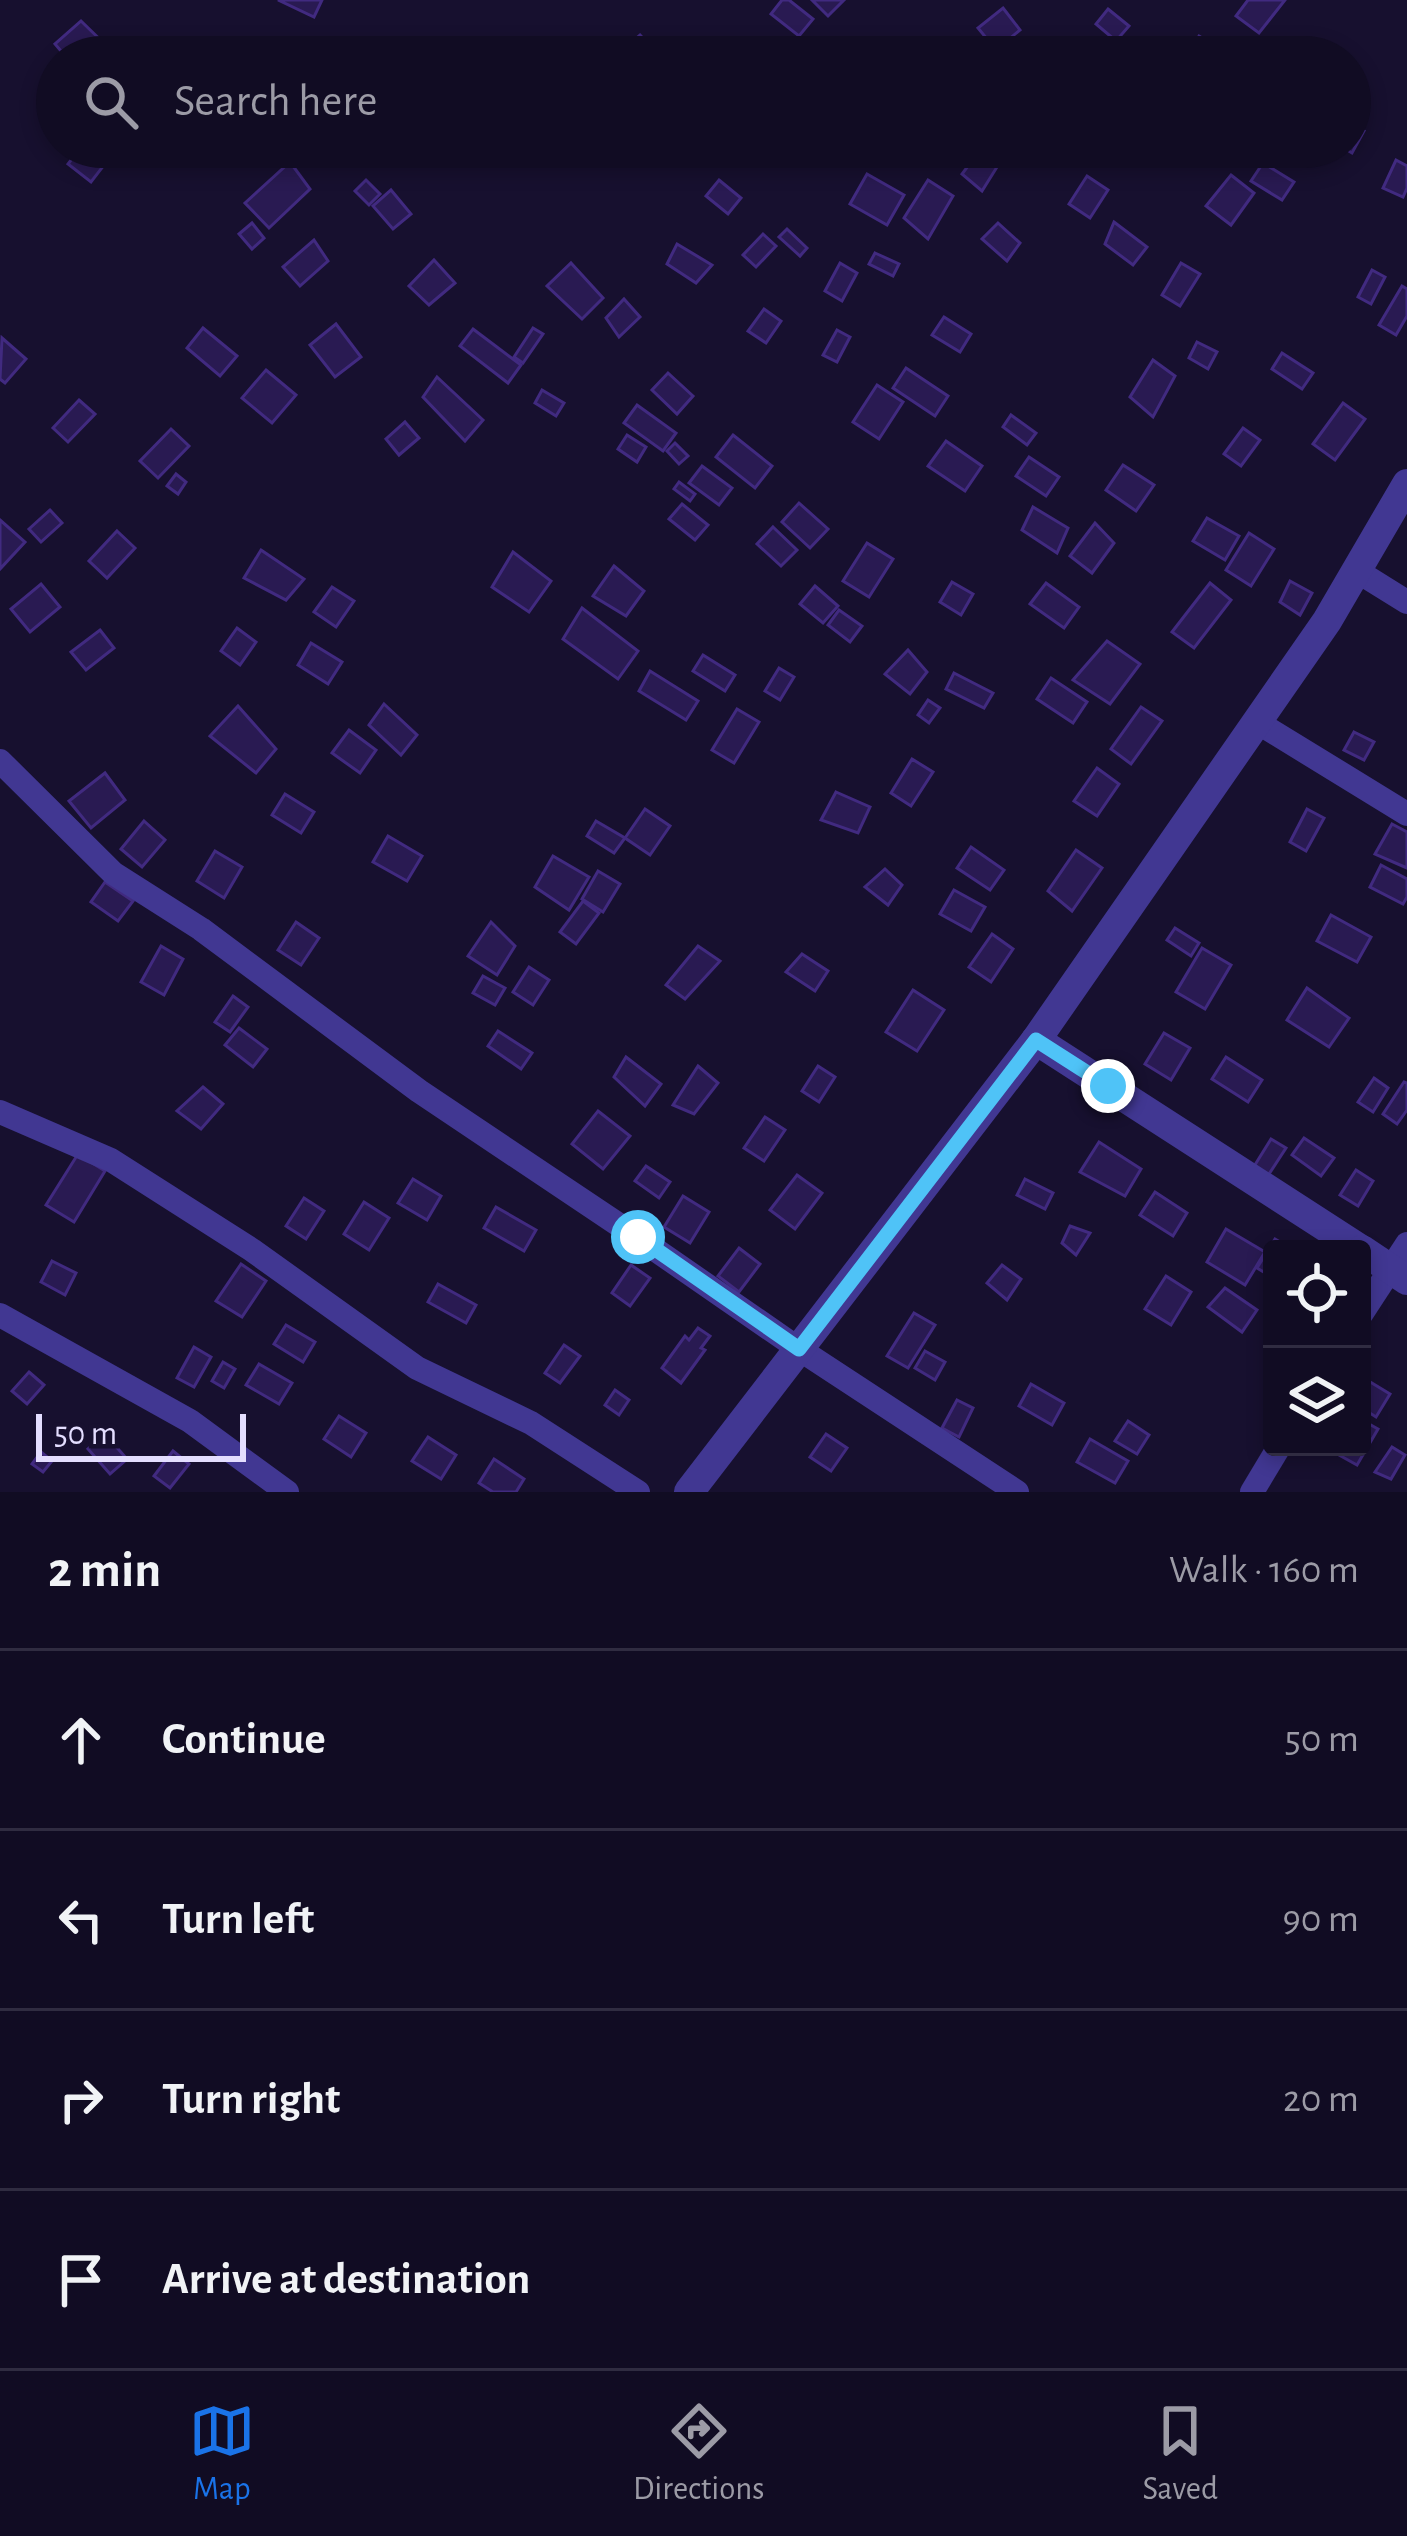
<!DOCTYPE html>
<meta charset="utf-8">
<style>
:root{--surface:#110c23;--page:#1e1a30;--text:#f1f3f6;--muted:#9c9ba6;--line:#302c41;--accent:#1a73e8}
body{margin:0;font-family:"Alegreya Sans",sans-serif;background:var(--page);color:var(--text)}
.controls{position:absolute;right:36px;bottom:36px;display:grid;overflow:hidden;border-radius:12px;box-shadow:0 6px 18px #0003}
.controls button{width:108px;height:108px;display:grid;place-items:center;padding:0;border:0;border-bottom:3px solid var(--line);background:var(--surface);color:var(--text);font:60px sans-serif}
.scale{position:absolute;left:36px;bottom:30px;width:210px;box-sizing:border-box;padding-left:12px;border:6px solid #e4deff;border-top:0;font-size:33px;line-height:42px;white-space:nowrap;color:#e4deff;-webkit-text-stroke:9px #17102f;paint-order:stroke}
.stop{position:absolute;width:36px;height:36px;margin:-27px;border:9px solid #4fc3f7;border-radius:50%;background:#fff}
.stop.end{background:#4fc3f7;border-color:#fff;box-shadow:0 3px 12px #0008}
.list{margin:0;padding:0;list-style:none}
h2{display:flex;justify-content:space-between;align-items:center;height:156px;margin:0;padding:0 48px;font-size:51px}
h2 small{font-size:39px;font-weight:400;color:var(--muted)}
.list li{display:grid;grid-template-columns:78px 1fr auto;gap:36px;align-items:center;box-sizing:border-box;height:180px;padding:0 48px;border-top:3px solid var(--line)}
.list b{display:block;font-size:45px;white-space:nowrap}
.list em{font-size:39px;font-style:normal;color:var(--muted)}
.icon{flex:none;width:66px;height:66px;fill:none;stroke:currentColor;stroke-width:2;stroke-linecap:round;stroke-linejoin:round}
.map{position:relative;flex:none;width:1407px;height:1492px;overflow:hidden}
.search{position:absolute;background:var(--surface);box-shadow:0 6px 18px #0003;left:36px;right:36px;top:36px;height:132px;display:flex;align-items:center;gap:30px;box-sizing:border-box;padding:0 42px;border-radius:66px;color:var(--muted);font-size:45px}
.sheet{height:876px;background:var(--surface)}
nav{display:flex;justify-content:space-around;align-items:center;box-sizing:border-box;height:168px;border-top:3px solid var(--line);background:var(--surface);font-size:33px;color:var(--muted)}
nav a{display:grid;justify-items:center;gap:6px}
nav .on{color:var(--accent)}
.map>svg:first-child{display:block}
.building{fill:#291a52;stroke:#412a80;stroke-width:3}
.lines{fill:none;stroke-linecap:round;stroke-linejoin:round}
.minor{stroke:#413792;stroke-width:24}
.tertiary{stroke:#413792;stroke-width:30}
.route{stroke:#4fc3f7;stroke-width:15}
</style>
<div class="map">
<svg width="1407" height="1492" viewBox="0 0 1407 1492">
<rect width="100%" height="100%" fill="#17102f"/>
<g class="building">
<polygon points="278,0 322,0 314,17"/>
<polygon points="782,0 789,0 813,19 799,36 771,14"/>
<polygon points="812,0 844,0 828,16"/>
<polygon points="1248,0 1285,0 1259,33 1236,16"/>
<polygon points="1003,8 1020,30 996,50 978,28"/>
<polygon points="1108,9 1129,26 1116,41 1096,24"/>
<polygon points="81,21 117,56 66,57 55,44"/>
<polygon points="640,35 661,57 621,57 618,54"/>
<polygon points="1199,36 1221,50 1217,57 1186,57"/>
<polygon points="1064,40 1079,57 1046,57"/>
<polygon points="144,44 159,57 133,57"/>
<polygon points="1350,124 1364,131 1352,153 1342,147 1350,147"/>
<polygon points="81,147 111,147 115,151 91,182 68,164"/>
<polygon points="977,154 997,167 982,191 962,174"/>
<polygon points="1396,160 1407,166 1407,188 1403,197 1383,188"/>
<polygon points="290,162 310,189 269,228 245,203"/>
<polygon points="1263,163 1294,182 1282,200 1251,181"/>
<polygon points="867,174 904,195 887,225 850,204"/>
<polygon points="1231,175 1254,193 1231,225 1206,206"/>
<polygon points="1087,176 1108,190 1090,218 1069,204"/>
<polygon points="366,180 380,194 369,205 355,191"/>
<polygon points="719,180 741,198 728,214 706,196"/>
<polygon points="928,180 953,196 928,239 904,218"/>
<polygon points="391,190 411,214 393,229 373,206"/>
<polygon points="1114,222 1147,247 1133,265 1105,244"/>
<polygon points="252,223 264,238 252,249 239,234"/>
<polygon points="998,223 1020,243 1007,261 982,239"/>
<polygon points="787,229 807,248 800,256 779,237"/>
<polygon points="763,234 776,246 756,267 743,255"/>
<polygon points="314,240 328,261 300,286 283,267"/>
<polygon points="677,244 712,265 696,283 667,264"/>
<polygon points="875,253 899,264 893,276 869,264"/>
<polygon points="434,260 455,283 429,305 409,286"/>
<polygon points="571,263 603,298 582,319 547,286"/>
<polygon points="840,263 857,273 842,301 825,291"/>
<polygon points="1181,263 1200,274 1180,306 1162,295"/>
<polygon points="1372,270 1385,277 1371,304 1358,297"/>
<polygon points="1402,286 1407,289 1407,316 1396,335 1379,325"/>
<polygon points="624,299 640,317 619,337 606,318"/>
<polygon points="764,309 781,321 766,343 748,331"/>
<polygon points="944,317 971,334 960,352 932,335"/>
<polygon points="336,324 361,357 335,377 310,345"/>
<polygon points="203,328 237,356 220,376 187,348"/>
<polygon points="533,328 543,334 523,363 514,357"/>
<polygon points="473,329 521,365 508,383 460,346"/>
<polygon points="837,330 850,337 837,362 823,355"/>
<polygon points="2,338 26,359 5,383 0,379"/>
<polygon points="1197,342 1217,352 1208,369 1189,358"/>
<polygon points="1282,353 1313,373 1302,389 1272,369"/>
<polygon points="1153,360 1175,376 1153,417 1130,397"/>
<polygon points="906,368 948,396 935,416 893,388"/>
<polygon points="266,370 296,395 272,423 242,398"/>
<polygon points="668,373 693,396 677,414 652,390"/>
<polygon points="437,377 483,420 465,441 423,397"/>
<polygon points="877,385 903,402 879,439 853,422"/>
<polygon points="542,390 564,403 556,416 535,403"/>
<polygon points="79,400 95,414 68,442 53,428"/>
<polygon points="1343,403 1365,419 1335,460 1313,444"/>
<polygon points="637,405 676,433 663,451 624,423"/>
<polygon points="1011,415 1036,433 1027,445 1003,427"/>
<polygon points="405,422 419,438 399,455 386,439"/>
<polygon points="1243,428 1260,440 1241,466 1224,454"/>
<polygon points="171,429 189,446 158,478 140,461"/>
<polygon points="627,435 646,447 637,462 618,449"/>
<polygon points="733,435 772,466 755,488 716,457"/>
<polygon points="946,441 982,466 965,491 928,466"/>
<polygon points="675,443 688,456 679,464 667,451"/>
<polygon points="1029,457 1059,477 1046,496 1016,476"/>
<polygon points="1123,465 1154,485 1136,511 1106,490"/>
<polygon points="702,466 732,488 719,505 689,483"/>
<polygon points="176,474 186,482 178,494 167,486"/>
<polygon points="679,482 695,494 690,501 674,489"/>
<polygon points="799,503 828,529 810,548 782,522"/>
<polygon points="682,504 708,525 695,540 669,519"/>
<polygon points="1033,507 1068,528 1057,553 1022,530"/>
<polygon points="50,510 62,523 41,542 29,529"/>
<polygon points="1207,518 1239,536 1225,560 1193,541"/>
<polygon points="0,520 25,542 0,569"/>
<polygon points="1095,523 1114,543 1092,573 1070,556"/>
<polygon points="773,527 797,550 781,566 757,544"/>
<polygon points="117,531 135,548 107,578 89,561"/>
<polygon points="1249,533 1274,549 1251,586 1226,570"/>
<polygon points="867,543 893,559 869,597 843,581"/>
<polygon points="261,550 304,579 286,600 244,578"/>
<polygon points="513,552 551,581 529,612 492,587"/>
<polygon points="614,566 644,591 626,616 593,596"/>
<polygon points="1290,581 1312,593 1300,615 1280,602"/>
<polygon points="952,582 973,594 961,615 940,602"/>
<polygon points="1046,583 1079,607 1064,628 1030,604"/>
<polygon points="1210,583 1231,600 1194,648 1172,632"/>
<polygon points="41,584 60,607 30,632 11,609"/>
<polygon points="815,586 838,606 823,623 800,604"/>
<polygon points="332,587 354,601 336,627 314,612"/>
<polygon points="582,608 638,651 618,679 563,639"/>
<polygon points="839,610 862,626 850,642 828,625"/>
<polygon points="237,628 256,642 240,665 221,651"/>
<polygon points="100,630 114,648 86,670 71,652"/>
<polygon points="1107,641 1140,664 1110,704 1073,680"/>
<polygon points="311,643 342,662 328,684 298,665"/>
<polygon points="908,650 927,672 910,694 885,674"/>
<polygon points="703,655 735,675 725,691 693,671"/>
<polygon points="779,668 794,677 780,700 765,691"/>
<polygon points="650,671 698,701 686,720 639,691"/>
<polygon points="954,673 993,693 984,708 946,689"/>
<polygon points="1051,678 1087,702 1073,723 1037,699"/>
<polygon points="928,700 940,708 929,723 918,715"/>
<polygon points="384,704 417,735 401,755 369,725"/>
<polygon points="238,706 276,749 256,773 210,736"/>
<polygon points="1141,707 1162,721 1131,764 1111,749"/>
<polygon points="737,709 759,722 734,763 712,750"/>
<polygon points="349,730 376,750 360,773 332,753"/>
<polygon points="1354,732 1374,742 1364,760 1344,750"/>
<polygon points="912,759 933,772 911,806 891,793"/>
<polygon points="1097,768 1119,784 1097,816 1074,801"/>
<polygon points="105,773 125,800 91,828 69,801"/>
<polygon points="836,792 870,807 858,833 821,820"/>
<polygon points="285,794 314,812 301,833 272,815"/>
<polygon points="645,809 670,826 650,855 625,838"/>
<polygon points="1307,809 1324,818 1306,851 1290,842"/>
<polygon points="144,821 165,840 142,867 121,849"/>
<polygon points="596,821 625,838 614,853 587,836"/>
<polygon points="1392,824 1407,832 1407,868 1375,854"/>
<polygon points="388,836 422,856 407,881 373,862"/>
<polygon points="971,847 1004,870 990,890 957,868"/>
<polygon points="1076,850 1102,868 1072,911 1048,891"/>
<polygon points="215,851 242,867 224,898 197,881"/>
<polygon points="553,856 589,877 569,910 535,887"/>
<polygon points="1381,865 1407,879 1407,897 1403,904 1370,887"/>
<polygon points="885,869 902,885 888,905 865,887"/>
<polygon points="598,871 620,884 603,912 582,899"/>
<polygon points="105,882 133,901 118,921 91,902"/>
<polygon points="954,890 985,907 971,931 940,914"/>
<polygon points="583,901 599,913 576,944 560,932"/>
<polygon points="1331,915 1371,937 1357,962 1317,941"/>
<polygon points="296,922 319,938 301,965 278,950"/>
<polygon points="491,922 515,946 497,975 468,956"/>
<polygon points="1175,928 1199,943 1191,956 1167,940"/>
<polygon points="992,934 1013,949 991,982 969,967"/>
<polygon points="161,946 183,959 164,995 141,982"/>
<polygon points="698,946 720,961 685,999 666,985"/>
<polygon points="1202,948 1231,965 1205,1009 1176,992"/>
<polygon points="802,954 828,971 815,991 786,972"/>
<polygon points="529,967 549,980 533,1005 513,992"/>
<polygon points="483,976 505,988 495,1005 473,993"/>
<polygon points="1307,988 1349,1018 1329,1047 1287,1020"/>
<polygon points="913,990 944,1010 917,1051 886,1032"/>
<polygon points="233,996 248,1007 230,1032 215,1022"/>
<polygon points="239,1028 267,1049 253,1067 225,1045"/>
<polygon points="498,1031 532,1053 521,1069 488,1046"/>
<polygon points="1164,1033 1190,1048 1171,1080 1145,1064"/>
<polygon points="626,1057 661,1084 645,1106 614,1077"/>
<polygon points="1226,1057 1262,1080 1248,1102 1212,1079"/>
<polygon points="698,1066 718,1083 694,1114 673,1105"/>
<polygon points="818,1066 835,1077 819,1102 802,1091"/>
<polygon points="1374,1078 1388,1088 1373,1112 1358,1102"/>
<polygon points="1404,1082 1407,1083 1407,1110 1397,1124 1383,1114"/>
<polygon points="203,1087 223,1104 201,1129 177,1111"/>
<polygon points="598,1111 630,1136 603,1169 572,1144"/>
<polygon points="765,1117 785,1130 764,1161 744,1148"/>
<polygon points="1304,1138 1334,1158 1321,1176 1292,1155"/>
<polygon points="1271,1139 1286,1148 1267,1177 1253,1168"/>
<polygon points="1099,1142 1141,1169 1125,1196 1080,1172"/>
<polygon points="78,1154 105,1171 74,1222 46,1205"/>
<polygon points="646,1166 670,1182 659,1198 635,1181"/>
<polygon points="1356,1170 1373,1181 1358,1206 1340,1195"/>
<polygon points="797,1175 822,1193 795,1229 770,1210"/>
<polygon points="413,1179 441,1196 427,1220 398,1203"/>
<polygon points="1025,1179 1053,1193 1045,1209 1017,1195"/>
<polygon points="1155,1192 1187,1213 1173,1236 1140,1215"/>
<polygon points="683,1196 709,1212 690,1243 664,1227"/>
<polygon points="304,1198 324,1211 306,1239 286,1226"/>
<polygon points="364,1202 389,1218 369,1250 344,1234"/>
<polygon points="496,1207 536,1230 524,1251 484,1228"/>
<polygon points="1070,1226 1090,1233 1076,1255 1062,1243"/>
<polygon points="1226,1229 1265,1252 1245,1285 1207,1262"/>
<polygon points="1275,1239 1292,1249 1272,1249 1272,1277 1257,1268"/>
<polygon points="739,1248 760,1264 739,1292 718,1276"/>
<polygon points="52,1261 76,1273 65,1295 41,1282"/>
<polygon points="241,1264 266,1281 242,1317 216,1301"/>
<polygon points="631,1265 650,1278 630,1306 612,1293"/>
<polygon points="1002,1265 1021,1279 1007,1300 987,1283"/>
<polygon points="1166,1276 1191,1292 1171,1325 1145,1309"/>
<polygon points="438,1284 476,1305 466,1323 428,1302"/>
<polygon points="1225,1288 1257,1310 1242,1332 1208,1307"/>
<polygon points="914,1313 935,1325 908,1368 887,1356"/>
<polygon points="286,1325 315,1342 303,1362 274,1344"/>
<polygon points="698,1328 710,1336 701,1348 705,1350 681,1383 662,1368 685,1336 689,1340"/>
<polygon points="564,1345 580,1356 560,1383 545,1373"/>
<polygon points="194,1347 211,1357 194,1387 177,1378"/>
<polygon points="925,1351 945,1362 935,1380 915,1368"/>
<polygon points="223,1362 235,1369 224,1388 212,1381"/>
<polygon points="259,1364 292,1383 279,1404 246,1385"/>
<polygon points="29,1372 44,1385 27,1404 12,1391"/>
<polygon points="1362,1377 1390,1394 1376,1417 1362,1408"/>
<polygon points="1031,1384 1064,1403 1052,1425 1019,1406"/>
<polygon points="615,1390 629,1400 619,1415 605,1405"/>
<polygon points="957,1400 973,1408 959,1437 942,1428"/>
<polygon points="339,1416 366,1433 351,1457 324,1439"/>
<polygon points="1362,1420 1378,1429 1357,1465 1339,1455 1344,1447 1362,1447"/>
<polygon points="1128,1421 1149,1435 1137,1454 1115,1441"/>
<polygon points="105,1434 127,1459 110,1474 88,1449"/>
<polygon points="826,1434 847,1448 831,1471 810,1457"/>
<polygon points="428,1437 456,1455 441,1479 412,1461"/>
<polygon points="1090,1439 1128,1461 1115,1483 1077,1462"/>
<polygon points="1392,1447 1405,1455 1391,1479 1375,1472"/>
<polygon points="173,1451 189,1464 170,1488 154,1476"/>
<polygon points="41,1452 52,1461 43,1472 32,1464"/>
<polygon points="494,1459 524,1479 516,1492 493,1492 479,1483"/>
</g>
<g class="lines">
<g class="minor">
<polyline points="1357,571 1407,602"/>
<polyline points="1257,722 1407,814"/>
<polyline points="0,761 113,873 201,929 419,1091 637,1237 799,1349 1017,1492"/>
<polyline points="0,1112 111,1160 252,1250 417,1368 531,1423 638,1492"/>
<polyline points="1362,1313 1407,1244"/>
<polyline points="0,1315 190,1421 287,1492"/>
<polyline points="1252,1492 1279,1447"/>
</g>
<g class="tertiary">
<polyline points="1036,1040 1360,1249"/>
<polyline points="1362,1250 1407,1280"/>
<polyline points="689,1492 1036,1040 1327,621 1407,484"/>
</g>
</g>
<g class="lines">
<polyline class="route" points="638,1237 799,1349 1036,1040 1108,1086"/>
</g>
</svg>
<div class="controls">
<button><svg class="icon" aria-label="locate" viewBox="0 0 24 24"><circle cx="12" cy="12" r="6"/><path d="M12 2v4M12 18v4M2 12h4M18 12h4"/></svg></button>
<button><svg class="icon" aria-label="layers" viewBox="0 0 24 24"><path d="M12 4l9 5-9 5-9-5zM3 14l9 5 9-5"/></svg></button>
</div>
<div class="scale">50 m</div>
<div class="stop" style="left:638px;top:1237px"></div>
<div class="stop end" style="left:1108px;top:1086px"></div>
<div class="search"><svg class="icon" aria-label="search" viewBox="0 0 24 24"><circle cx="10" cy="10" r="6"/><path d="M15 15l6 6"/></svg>Search here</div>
</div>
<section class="sheet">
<h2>2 min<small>Walk · 160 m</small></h2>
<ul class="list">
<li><svg class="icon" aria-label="ahead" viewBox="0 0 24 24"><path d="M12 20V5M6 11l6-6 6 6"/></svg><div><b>Continue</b></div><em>50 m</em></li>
<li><svg class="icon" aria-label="left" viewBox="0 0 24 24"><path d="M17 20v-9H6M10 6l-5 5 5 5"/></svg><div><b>Turn left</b></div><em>90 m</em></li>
<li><svg class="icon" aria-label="right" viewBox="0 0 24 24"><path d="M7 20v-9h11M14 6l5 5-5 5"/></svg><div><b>Turn right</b></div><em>20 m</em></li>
<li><svg class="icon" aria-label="arrive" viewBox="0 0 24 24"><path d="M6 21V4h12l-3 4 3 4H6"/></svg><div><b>Arrive at destination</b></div></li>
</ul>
</section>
<nav>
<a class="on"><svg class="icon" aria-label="map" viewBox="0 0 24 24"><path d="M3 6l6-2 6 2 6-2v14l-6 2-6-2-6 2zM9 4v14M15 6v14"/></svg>Map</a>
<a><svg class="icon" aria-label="directions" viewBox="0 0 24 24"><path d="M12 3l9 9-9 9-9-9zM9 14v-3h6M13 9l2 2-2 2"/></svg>Directions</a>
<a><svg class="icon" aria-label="saved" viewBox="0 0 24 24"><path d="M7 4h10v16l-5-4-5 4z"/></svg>Saved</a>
</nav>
